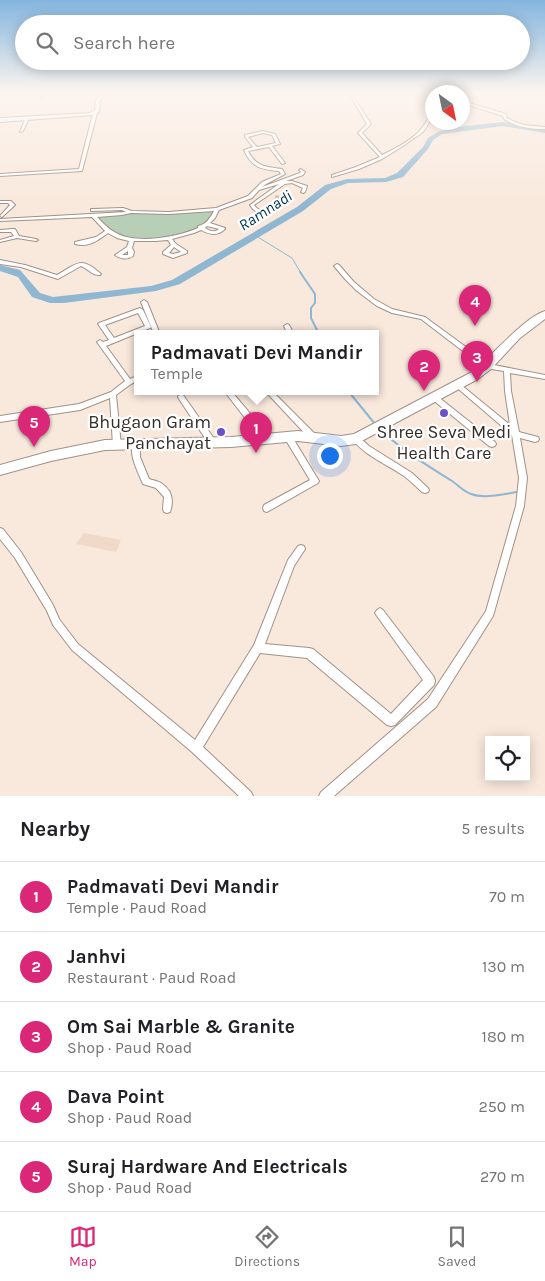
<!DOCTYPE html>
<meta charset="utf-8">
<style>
:root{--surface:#fff;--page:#f2f2f2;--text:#202124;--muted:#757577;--line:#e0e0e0;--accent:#db2777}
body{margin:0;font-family:Karla,sans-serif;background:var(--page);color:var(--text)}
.controls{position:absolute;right:15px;bottom:15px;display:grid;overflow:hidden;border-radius:0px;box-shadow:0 2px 12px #0003}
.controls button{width:45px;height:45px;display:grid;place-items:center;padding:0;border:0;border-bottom:1px solid var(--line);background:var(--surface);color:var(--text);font:25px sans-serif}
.compass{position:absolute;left:425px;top:85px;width:45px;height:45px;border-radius:50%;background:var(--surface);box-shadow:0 2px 12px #0003;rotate:147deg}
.you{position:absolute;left:329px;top:455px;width:18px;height:18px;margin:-12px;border:4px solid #fff;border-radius:50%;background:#1a73e8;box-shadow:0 0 0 8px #1a73e833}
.badge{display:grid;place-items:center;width:32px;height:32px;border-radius:50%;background:var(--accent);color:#fff;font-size:16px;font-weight:700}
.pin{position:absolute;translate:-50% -41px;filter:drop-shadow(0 1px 2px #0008)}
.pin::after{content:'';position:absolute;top:26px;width:18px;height:15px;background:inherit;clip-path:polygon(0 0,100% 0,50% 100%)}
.popup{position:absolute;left:134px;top:330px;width:245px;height:65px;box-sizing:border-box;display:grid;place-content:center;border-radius:0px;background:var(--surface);filter:drop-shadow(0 1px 4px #0005);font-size:16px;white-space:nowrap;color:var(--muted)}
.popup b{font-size:19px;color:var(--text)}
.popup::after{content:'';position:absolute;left:50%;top:100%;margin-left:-10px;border:10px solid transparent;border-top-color:var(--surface)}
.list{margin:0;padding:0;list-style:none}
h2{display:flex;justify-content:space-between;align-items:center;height:65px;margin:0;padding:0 20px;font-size:21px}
h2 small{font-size:16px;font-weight:400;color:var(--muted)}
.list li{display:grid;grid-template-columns:32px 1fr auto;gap:15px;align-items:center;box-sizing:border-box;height:70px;padding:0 20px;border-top:1px solid var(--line)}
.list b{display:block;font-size:19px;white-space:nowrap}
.list p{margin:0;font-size:16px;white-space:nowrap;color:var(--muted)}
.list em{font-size:16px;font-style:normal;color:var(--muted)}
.icon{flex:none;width:28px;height:28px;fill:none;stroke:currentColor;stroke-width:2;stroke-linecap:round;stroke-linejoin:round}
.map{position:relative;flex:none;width:545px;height:796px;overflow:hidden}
.search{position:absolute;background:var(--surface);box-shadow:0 2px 12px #0003;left:15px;right:15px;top:15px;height:55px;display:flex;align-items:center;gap:12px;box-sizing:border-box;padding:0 18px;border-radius:28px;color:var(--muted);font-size:19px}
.sheet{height:415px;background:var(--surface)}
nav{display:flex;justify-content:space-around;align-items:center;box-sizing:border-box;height:70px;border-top:1px solid var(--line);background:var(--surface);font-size:14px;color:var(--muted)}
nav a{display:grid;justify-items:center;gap:2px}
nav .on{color:var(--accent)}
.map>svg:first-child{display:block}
.built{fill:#f1d9ca}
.green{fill:#b7ceb7}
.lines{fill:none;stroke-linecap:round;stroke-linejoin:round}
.stream-far1{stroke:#8fb7d2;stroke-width:1}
.stream{stroke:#8fb7d2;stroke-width:2}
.river{fill:#8fb7d2;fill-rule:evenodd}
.street-tunnel{stroke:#d1c2b8;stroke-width:5;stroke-dasharray:5 2.5;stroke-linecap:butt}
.street-casing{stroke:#a19187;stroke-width:2}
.secondary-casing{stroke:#a19187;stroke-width:2}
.primary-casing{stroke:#a19187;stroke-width:2}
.street{fill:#fff;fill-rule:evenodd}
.secondary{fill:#fff;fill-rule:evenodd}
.primary{fill:#fff;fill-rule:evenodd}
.poi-dot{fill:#6c50c9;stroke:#fff;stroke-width:2}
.labels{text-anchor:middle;stroke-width:4.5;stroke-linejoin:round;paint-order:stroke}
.far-water-label{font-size:16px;font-style:italic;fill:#00354f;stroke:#fff}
.poi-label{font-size:18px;fill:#332c28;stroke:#fff;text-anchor:end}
</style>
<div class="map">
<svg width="545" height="796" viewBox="0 0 545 796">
<rect width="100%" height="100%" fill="#f9e8dc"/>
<polygon class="built" points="84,533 121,540 116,552 76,544"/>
<path class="green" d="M217,209C215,213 213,219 209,222C194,238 144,244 123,238C110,235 101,224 93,215Z"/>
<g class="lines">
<polyline class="stream-far1" points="256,236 292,258 301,273"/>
<g class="stream">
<polyline points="300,272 315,294 315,303 311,308 311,318 319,334"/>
<polyline points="349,392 375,424"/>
<path d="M380,429C400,449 428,466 452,481C458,485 464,492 471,494C484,499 503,494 517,492"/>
</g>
<polygon class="river" points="503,122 545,129 545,133 503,126 442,134 433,140 428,149 403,177 386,182 348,183 331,189 303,211 180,284 156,291 64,303 50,303 32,297 18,277 0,271 0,265 20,270 40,293 53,297 151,286 172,280 297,207 325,185 347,179 385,178 397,173 423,147 428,138 438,132 457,127"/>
<polyline class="street-tunnel" points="275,197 287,201"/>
<defs>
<g id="street">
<polygon points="39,93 43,93 43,97 41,97"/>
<path d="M349,93H351L371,124L362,133L382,155C394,149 411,141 419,131C423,128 427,120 431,115H432C432,120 426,127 423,132L403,146L382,159L359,169L332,177V175L356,167L380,157L358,133L367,124Z"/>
<polygon points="469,93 472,93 462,100 462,97"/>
<path d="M462,101L506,114L507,118L515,122L524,125L545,127V129C530,129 516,127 504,119L503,116L462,103Z"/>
<polygon points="95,112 97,113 82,171 0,176 0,174 79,169 93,113"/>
<polygon points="26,117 29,118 23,131 20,132"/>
<path d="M263,131L275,134L280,144L272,146L285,163L282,164L269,147L248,151C256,167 266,167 282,169L285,174L266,184L262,187L300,173L301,172L299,170L301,169L305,172L303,175L286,181H292L307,186L305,192L303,193L301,192L303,188L292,183L285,184L254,205C262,215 267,208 274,212C265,217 255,214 250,205L279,184L259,190L252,198L219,210L215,218L210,223L225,228V229C218,236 210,235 201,230L194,233L172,239L176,244L187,251V253L173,258L163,254V252L171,245L168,240L155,241H134L132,248L134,252L133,256C127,260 120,259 115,255L127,247L129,241L117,238L108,233C98,240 89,248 75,244V242L96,237L105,231L92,217L0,221V219L126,212L122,210L91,211V209H93L123,208L132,211L169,212L216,208L248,196L262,182L281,174L279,171C261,169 252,168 244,150L253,147L245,137V135ZM263,133L272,135L276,143L257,147L248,137ZM214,211C211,217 206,225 198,226V228C178,237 138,244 118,234C109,230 103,223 97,217L122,215L131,213L169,214ZM207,226L219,229C214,233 210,231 205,228ZM174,247L181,252L173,254L169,253ZM128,251V255H122Z"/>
<polygon points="288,198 292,199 284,205 280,205 280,203"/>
<polygon points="0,201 11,201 15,205 2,217 0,216 10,205 8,203 0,203"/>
<polygon points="13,229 15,229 19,236 36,239 38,240 36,241 17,238 0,242 0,240 14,236 11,232 0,232 0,230"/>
<path d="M0,260L25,265L57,275C77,264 80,255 101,274L100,275C93,276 87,268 81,266L58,279L21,267L0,264Z"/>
<polygon points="337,264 339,265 354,282 374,299 392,309 425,317 489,364 545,375 545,379 510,373 511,391 519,432 538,437 539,439 538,441 535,442 520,438 527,478 524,506 493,616 436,707 334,796 319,796 321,792 428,699 486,611 516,506 519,478 512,435 455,386 458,384 460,384 510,425 505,391 504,371 485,368 421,319 392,313 377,306 357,291 345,279 334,266"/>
<polygon points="144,300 147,302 160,334 154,334 141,302"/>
<path d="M140,308L143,310L151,327L150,328L106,346L130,379L137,376V381L131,384L116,395L121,445L120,447L117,448L114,447L113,445L110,398L80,410L0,422V416L79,404L111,392L125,381L97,342L100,340L103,342L109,340L98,324L99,323ZM138,313L145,326L114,338L105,325Z"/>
<polygon points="287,324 289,325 294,334 288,334 284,326"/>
<polygon points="225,392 232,392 258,423 267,440 266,442 263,443 260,442 252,427"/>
<polygon points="266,392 273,392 317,436 318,438 317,440 311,440"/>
<polygon points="181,394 183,395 215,440 216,442 215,444 212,445 209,444 179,399 178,397 179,395"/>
<polygon points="435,395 437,396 495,442 496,444 495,446 492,447 489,446 433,400 432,398"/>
<polygon points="288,434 291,435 319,481 318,483 267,512 264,511 263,508 264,505 310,480 284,437 285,435"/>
<path d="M356,436L359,437L369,446L412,473L428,488L429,490L428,492L425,493L422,492C416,487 411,481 404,476C388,465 364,455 352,439L353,437Z"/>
<path d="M136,441L139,442L140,444V457L149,479C152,480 158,481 161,483C172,490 174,500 170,512L167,513L164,512L163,509L164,497L156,488L143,484L142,482C137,469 129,456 133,442Z"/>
<polygon points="0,528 3,529 21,552 53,605 59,619 78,644 195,740 254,645 288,560 298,546 301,545 304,546 305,549 294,566 265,644 309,648 313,649 391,714 423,680 377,616 375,613 377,610 380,608 383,610 434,677 435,681 434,685 395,725 391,726 387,725 307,658 260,653 203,747 251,792 253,796 239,796 192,752 72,650 53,625 47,611 15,558 0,539"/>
</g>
<polygon id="secondary" points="103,93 108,93 100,100 99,112 93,115 0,122 0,118 90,113 95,110 96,100"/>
<path id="primary" d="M545,311V319L520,338L491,369L478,379L356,444L341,446L298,441L231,447L105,450L51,461L0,475V465L51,451L105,440L231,437L298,431L341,436L354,434L470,373C491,358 523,318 545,311Z"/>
</defs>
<use href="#street" class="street-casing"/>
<use href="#secondary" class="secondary-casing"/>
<use href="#primary" class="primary-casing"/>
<use href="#street" class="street"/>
<use href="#secondary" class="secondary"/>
<use href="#primary" class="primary"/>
</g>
<linearGradient id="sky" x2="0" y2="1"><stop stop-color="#84b5df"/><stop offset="0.45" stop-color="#fcf5ef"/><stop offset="1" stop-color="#fcf5ef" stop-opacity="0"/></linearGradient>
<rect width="545" height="205" fill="url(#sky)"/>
<g class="poi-dot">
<circle cx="444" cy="413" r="5"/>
<circle cx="221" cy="432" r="5"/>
</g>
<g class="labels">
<g class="far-water-label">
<text transform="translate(265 210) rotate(-33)" y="6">Ramnadi</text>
</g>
<g class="poi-label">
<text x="211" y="428">Bhugaon Gram<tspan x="211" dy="21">Panchayat</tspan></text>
<text x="444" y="438" text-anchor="middle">Shree Seva Medi<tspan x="444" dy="21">Health Care</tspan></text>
</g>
</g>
</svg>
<div class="controls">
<button><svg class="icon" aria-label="locate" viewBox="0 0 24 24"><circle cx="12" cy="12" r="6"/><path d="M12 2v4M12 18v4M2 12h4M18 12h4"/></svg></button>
</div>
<svg class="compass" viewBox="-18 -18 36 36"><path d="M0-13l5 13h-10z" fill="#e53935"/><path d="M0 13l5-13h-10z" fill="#757577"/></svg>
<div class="you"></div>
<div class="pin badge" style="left:256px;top:453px">1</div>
<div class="popup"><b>Padmavati Devi Mandir</b>Temple</div>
<div class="pin badge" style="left:424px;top:391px">2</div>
<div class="pin badge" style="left:477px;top:382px">3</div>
<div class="pin badge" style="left:475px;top:326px">4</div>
<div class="pin badge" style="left:34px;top:447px">5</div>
<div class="search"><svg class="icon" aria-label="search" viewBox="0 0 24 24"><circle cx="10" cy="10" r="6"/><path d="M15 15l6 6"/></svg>Search here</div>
</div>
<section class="sheet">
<h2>Nearby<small>5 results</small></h2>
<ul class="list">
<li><span class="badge">1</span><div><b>Padmavati Devi Mandir</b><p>Temple · Paud Road</p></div><em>70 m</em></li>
<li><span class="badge">2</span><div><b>Janhvi</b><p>Restaurant · Paud Road</p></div><em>130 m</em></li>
<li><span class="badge">3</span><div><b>Om Sai Marble &amp; Granite</b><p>Shop · Paud Road</p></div><em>180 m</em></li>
<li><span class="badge">4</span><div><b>Dava Point</b><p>Shop · Paud Road</p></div><em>250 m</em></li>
<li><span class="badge">5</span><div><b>Suraj Hardware And Electricals</b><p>Shop · Paud Road</p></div><em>270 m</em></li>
</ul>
</section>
<nav>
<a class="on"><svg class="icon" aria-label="map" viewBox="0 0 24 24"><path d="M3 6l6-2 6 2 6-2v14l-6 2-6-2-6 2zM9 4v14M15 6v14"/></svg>Map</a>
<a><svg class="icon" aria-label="directions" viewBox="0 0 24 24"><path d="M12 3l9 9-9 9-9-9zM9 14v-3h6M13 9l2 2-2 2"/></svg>Directions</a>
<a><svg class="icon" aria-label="saved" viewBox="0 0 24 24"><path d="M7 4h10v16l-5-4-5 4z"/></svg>Saved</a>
</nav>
